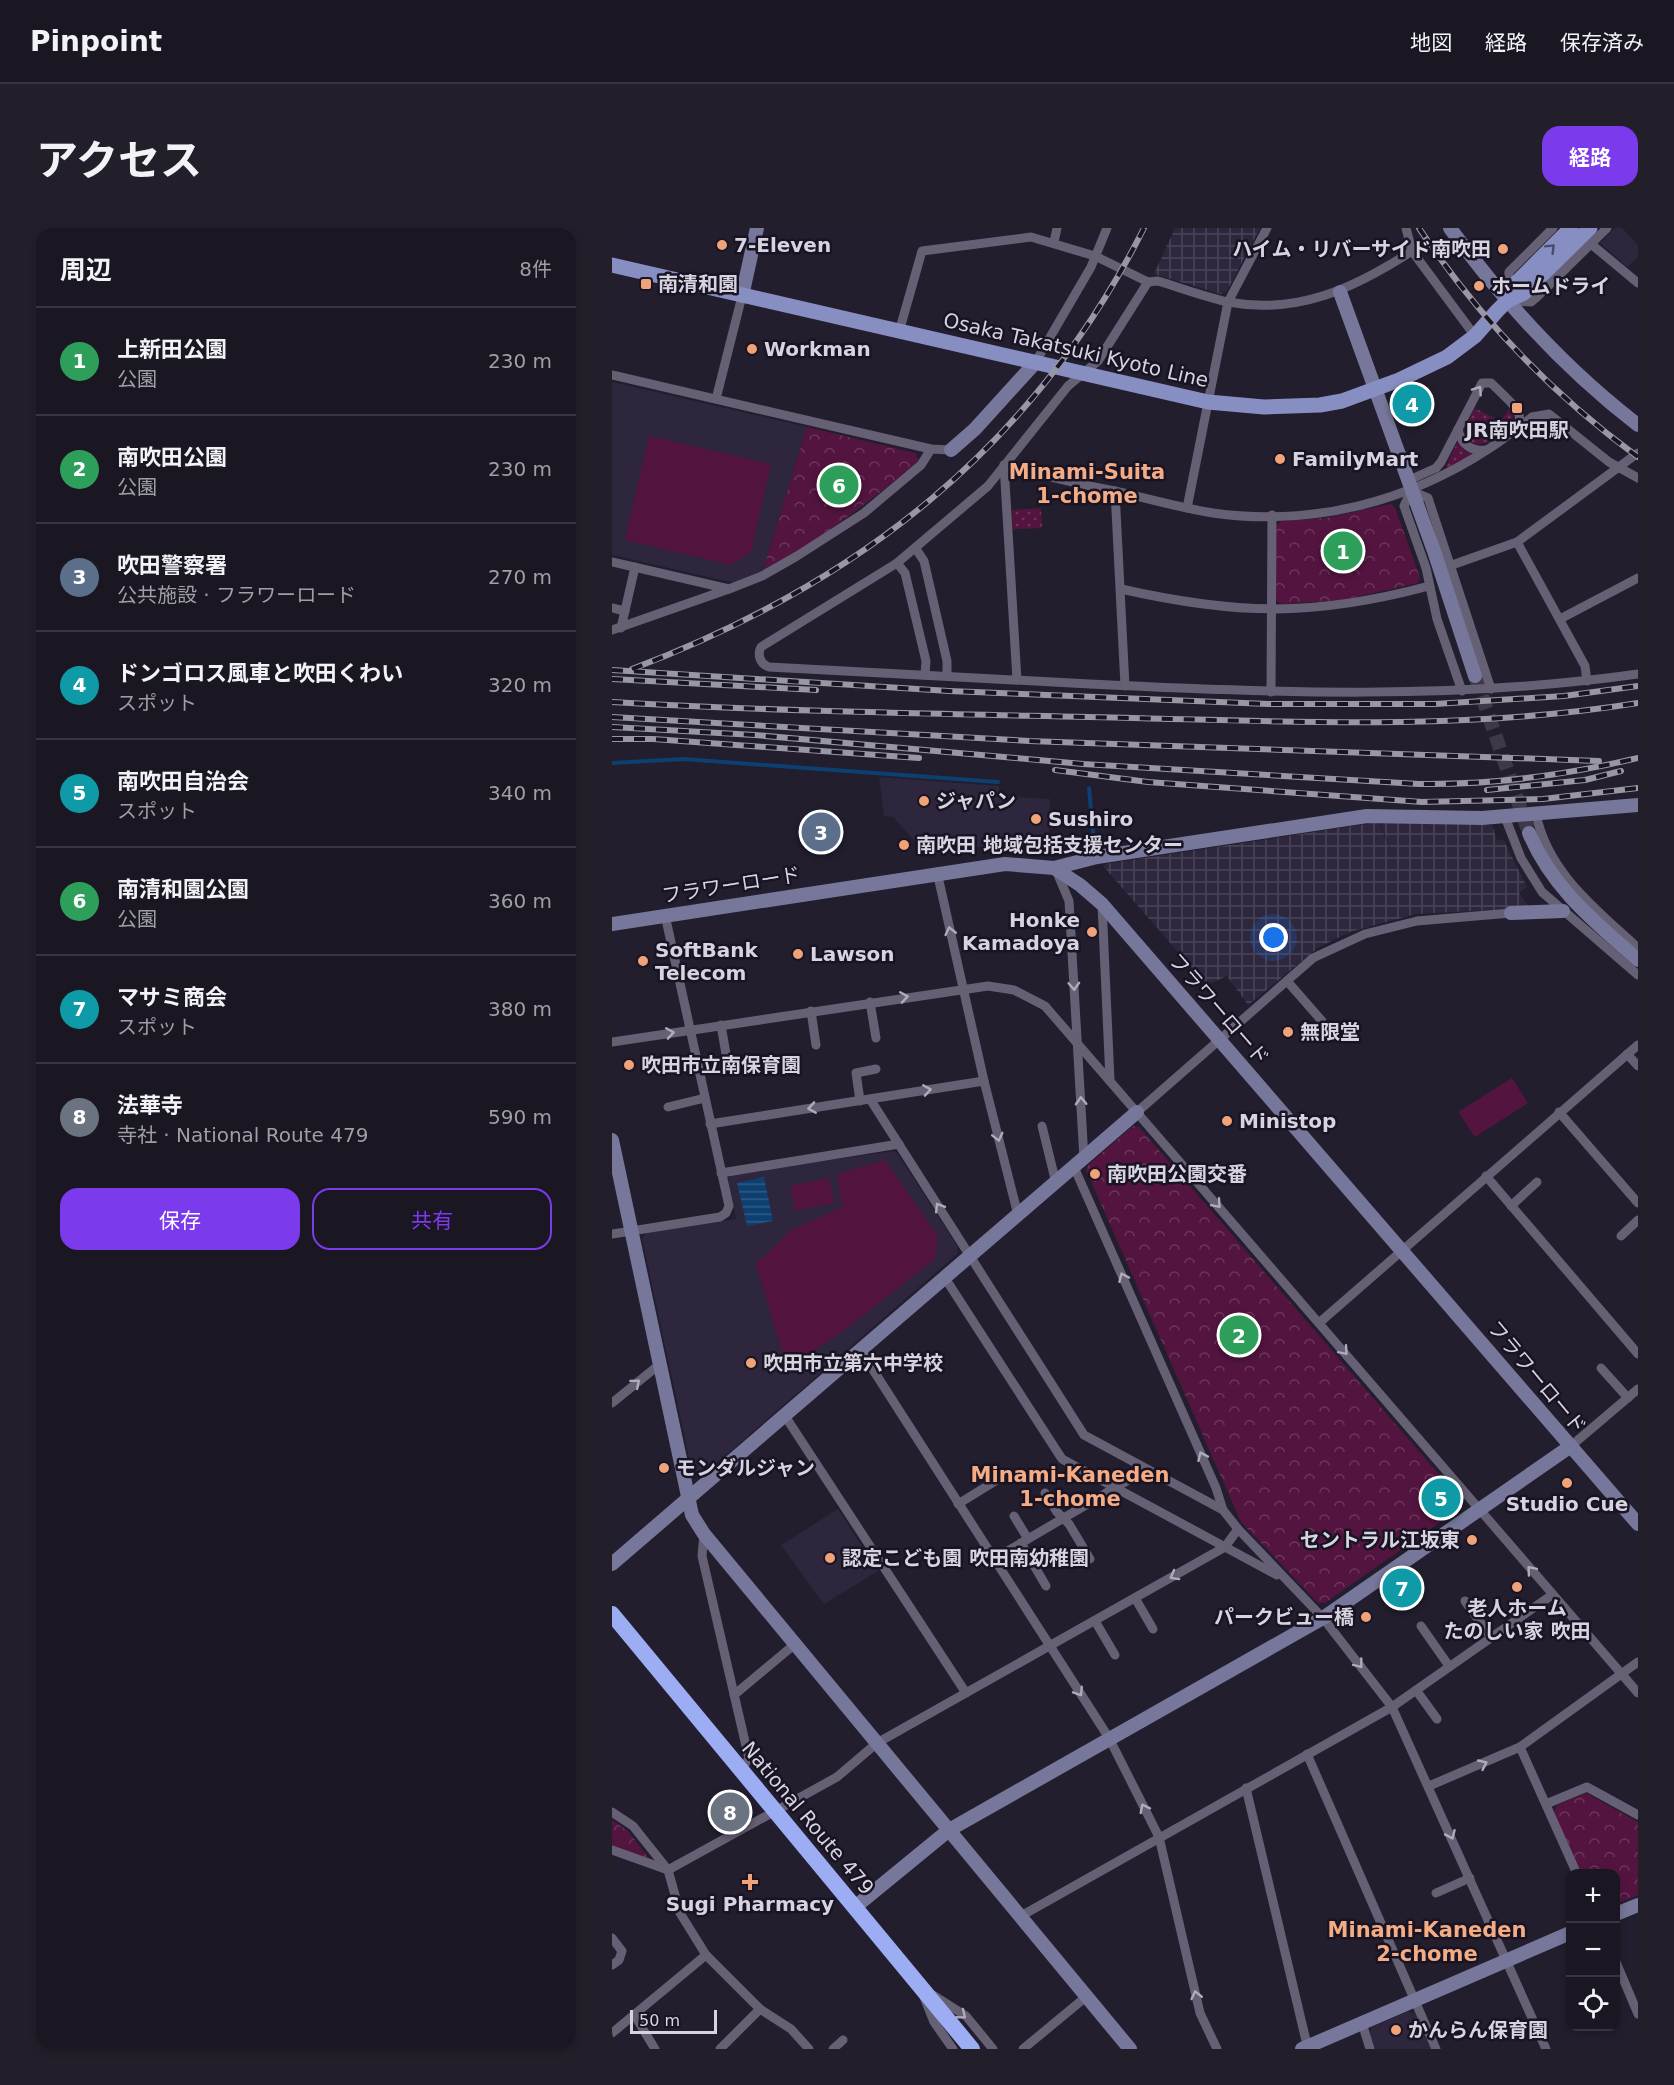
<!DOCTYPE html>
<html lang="ja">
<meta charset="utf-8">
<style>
:root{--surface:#1a1622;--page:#231f2a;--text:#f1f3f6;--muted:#9f9fa5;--line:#383540;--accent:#7c3aed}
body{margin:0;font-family:"DejaVu Sans","Noto Sans JP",sans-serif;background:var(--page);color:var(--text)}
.controls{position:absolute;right:18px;bottom:18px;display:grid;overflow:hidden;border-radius:12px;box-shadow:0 3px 9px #0003}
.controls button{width:54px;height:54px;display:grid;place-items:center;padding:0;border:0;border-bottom:2px solid var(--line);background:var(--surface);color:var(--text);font:30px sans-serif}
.scale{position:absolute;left:18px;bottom:15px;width:87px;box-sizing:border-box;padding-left:6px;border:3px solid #d7d4e0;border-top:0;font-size:16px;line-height:21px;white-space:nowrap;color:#d7d4e0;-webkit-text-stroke:4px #191424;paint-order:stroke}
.you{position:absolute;left:662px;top:710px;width:21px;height:21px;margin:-15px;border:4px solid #fff;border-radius:50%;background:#1a73e8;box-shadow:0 0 0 9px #1a73e833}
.badge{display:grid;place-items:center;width:39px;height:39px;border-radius:50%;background:var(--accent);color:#fff;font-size:20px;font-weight:700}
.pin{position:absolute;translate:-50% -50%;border:3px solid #fff;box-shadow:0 2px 6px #0006}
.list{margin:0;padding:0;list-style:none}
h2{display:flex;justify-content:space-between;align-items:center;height:78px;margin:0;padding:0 24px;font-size:26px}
h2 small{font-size:20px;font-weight:400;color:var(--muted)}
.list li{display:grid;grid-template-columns:39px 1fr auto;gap:18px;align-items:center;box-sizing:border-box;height:108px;padding:0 24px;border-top:2px solid var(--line)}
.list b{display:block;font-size:22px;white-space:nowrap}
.list p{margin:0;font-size:20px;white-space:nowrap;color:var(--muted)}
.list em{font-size:20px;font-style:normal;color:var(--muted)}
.actions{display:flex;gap:12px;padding:18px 24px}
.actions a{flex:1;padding:14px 0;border:2px solid var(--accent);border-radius:18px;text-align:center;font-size:21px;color:var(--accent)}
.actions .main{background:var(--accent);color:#fff}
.icon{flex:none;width:33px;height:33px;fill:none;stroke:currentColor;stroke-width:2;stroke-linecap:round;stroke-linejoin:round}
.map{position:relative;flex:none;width:1026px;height:1821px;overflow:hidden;border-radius:18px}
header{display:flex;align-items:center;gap:36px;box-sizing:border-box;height:84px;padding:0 30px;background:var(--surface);border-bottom:2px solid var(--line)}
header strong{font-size:28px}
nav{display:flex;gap:33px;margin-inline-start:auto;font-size:21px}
.intro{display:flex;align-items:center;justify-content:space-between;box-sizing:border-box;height:144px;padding:0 36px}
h1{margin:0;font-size:42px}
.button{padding:15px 27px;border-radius:18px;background:var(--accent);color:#fff;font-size:21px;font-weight:700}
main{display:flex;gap:36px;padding:0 36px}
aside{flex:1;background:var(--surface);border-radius:18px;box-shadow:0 3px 9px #0003}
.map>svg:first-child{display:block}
.built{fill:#2d263d}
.industrial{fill:url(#industrial-grid)}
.grass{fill:url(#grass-dots)}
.park{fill:url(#park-crowns)}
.garden{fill:#531540}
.water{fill:url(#water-rules)}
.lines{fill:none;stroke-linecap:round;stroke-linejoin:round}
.stream{stroke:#0d4071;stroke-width:4}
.secondary-tunnel{stroke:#3d3949;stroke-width:14;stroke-dasharray:14 7;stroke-linecap:butt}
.street{stroke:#656074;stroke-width:9}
.secondary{stroke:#76779a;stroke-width:14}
.primary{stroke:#878ec1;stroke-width:15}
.highway{stroke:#9dadf4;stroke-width:16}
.rail-casing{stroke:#9a97a4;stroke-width:6}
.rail{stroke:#191424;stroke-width:4;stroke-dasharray:11;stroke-linecap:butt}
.oneway{stroke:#4a4b6b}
.oneway2{stroke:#afabba}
.poi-dot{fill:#f0a278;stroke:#191424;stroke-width:2}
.labels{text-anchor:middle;stroke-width:5;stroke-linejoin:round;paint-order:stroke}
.poi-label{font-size:20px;font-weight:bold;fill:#d7d4e0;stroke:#191424;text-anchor:start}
.street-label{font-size:20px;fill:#d7d4e0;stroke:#191424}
.neighbourhood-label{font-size:21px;font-weight:bold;fill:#f4ac85;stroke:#191424}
</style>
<header>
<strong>Pinpoint</strong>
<nav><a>地図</a><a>経路</a><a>保存済み</a></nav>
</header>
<div class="intro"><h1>アクセス</h1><a class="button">経路</a></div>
<main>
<aside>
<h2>周辺<small>8件</small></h2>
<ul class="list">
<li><span class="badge" style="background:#2e9e5b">1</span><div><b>上新田公園</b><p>公園</p></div><em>230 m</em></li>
<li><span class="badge" style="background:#2e9e5b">2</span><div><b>南吹田公園</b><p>公園</p></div><em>230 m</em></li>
<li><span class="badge" style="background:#5c6f8a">3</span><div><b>吹田警察署</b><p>公共施設 · フラワーロード</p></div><em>270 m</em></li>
<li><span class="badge" style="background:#0f9aa8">4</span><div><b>ドンゴロス風車と吹田くわい</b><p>スポット</p></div><em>320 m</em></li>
<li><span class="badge" style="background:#0f9aa8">5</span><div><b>南吹田自治会</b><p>スポット</p></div><em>340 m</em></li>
<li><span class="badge" style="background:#2e9e5b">6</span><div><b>南清和園公園</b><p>公園</p></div><em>360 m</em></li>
<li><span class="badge" style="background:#0f9aa8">7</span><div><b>マサミ商会</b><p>スポット</p></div><em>380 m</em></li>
<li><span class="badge" style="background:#6b7280">8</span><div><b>法華寺</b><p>寺社 · National Route 479</p></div><em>590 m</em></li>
</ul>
<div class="actions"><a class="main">保存</a><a>共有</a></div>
</aside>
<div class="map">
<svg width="1026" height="1821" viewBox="0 0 1026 1821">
<defs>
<pattern id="industrial-grid" width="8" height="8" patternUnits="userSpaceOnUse" patternTransform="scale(1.5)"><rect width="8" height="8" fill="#2d263d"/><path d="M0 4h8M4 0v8" fill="none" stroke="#4b4559"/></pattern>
<pattern id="grass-dots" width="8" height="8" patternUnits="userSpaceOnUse" patternTransform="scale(1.5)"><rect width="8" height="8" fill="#531540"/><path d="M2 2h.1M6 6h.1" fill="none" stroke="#6b365b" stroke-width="1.8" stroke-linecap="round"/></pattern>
<pattern id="park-crowns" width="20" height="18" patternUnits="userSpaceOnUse" patternTransform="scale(1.5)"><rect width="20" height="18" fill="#531540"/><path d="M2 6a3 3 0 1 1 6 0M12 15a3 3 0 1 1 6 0" fill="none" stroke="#6b365b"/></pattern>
<pattern id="water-rules" width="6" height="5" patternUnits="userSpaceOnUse" patternTransform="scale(1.5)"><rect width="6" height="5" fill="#0d4071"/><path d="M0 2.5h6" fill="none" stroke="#305b85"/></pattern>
</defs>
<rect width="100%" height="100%" fill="#221e2e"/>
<g class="built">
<polygon points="1003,0 1010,0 1026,17 1026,29 1015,39 988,15"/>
<polygon points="0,154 195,199 151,342 122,355 0,327"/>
<polygon points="267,549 387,558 387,568 438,571 437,609 315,627 281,589 272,588"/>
<polygon points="281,923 285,925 346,1019 345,1026 91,1247 80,1243 30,1011 34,1005 124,991 116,951 121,946"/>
<polygon points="226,1281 266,1343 212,1376 169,1317"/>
<polygon points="796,1783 804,1787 819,1821 762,1821 757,1805 760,1799"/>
</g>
<g class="industrial">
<polygon points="563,0 648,0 615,63 609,66 542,46"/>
<polygon points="767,594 792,656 768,594 880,597 885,613 891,611 915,659 907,665 918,680 804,686 738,704 707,719 636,777 615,748 595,757 492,639 493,636"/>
</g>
<g class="grass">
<path d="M862,180L889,193L897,181L901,187L900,196L881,213L864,217C848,208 856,194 862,180Z"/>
<polygon points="846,213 853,223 862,227 836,241 834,238"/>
<polygon points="429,280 430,300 401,301 400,282"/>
</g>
<g class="park">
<path d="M195,199L303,225L307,233C257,274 208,312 151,342Z"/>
<polygon points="779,276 783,280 808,349 806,355 730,372 669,376 664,372 664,298 669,293 714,290"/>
<polygon points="521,898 527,899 849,1272 848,1280 713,1375 706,1375 629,1294 474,942 476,937"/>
<polygon points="974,1565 1026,1594 1026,1667 1004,1676 1004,1646 969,1645 942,1585 945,1577"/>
<polygon points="0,1592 16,1603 39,1633 20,1628 0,1617"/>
</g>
<g class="garden">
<polygon points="37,208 159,236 139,324 119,337 13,312"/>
<polygon points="900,850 916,875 863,909 846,884"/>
<polygon points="273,932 325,1007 324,1030 234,1101 175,1140 144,1036 179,1002 230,979 225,946"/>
<polygon points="217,950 223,975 183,983 178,958"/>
</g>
<polygon class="water" points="152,949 161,993 135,998 125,955"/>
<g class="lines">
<g class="stream">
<polyline points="0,535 71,531 386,554"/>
<polyline points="477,560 482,615"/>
</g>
<polyline class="secondary-tunnel" points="863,448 917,605"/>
<g class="street">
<polyline points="794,0 800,23 863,108"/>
<polyline points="442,14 445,0"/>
<polyline points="979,16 1026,55"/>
<path d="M536,54L486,133L456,158L376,258L285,335L149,419C145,427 148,436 157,439C264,444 371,450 478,456C661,465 844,472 1026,446"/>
<polyline points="896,62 897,44 941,0"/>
<polyline points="901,73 919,74 925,69 995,0"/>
<path d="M287,104L310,23L419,9L483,28L536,54L546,53C569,60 593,69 616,74C686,87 743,60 800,23"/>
<polyline points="423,135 479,39 495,0"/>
<polyline points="0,147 319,221 339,222"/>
<polyline points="104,171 130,68"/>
<path d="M846,201C849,216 859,224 874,222"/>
<polyline points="905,201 920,189 937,186 997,234 1026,250"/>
<path d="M392,237C430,248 469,256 507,264C538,271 569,280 601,285C700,299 796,274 878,220C922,191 912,187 879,155H870L829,234L824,240L795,253"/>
<polyline points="392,237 405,452"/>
<polyline points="503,263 513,458"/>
<polyline points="799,263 816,270 879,461"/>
<polyline points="799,263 792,278 814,340 825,391 850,463"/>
<polyline points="575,280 616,74 655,0"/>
<polyline points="905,314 973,438 975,453"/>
<polyline points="304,321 312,333 335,433 335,448"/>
<polyline points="0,334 117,361"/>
<polyline points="285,335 293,345 314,433 313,447"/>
<polyline points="840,337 905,314 1026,225"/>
<path d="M509,361C624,387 702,389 817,358"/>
<polyline points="0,380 13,383"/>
<polyline points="948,391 1026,350"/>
<polyline points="9,400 23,339"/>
<polyline points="0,402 117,361 150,348 185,328 252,285 309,237 319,221"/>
<polyline points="659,464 660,287"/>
<path d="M924,586C936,645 984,681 1026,720"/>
<polyline points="893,589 909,630 930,664 1026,747"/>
<polyline points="444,642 457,673 472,931"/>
<polyline points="325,644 372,853 406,987"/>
<polyline points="490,676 498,852"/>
<polyline points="675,753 710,793"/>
<polyline points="258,774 264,810"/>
<polyline points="199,783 204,817"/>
<polyline points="109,797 115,832"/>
<polyline points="0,814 376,758 402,762 433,778 1026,1465"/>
<polyline points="1015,826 1026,838"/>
<polyline points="258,871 472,1207 611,1282"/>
<polyline points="248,873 244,845 264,841"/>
<polyline points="56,879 93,870"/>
<polyline points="525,884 701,730 753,706 805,693 899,685"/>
<polyline points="947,884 1026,975"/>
<polyline points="98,896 372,853"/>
<polyline points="430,898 444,955"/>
<polyline points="462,939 604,1260 611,1282 626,1301 711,1390 780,1479 934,1821"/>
<polyline points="109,945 287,916"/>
<polyline points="874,948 1026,1126"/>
<polyline points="899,978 925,954"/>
<polyline points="0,1006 108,989 114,985 117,978 53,687"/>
<polyline points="1009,1008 1026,992"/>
<polyline points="333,1050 450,1231 665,1347"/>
<polyline points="707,1095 1026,817"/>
<polyline points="249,1123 497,1510 547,1609 588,1785 605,1821"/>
<polyline points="989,1140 1016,1170"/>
<polyline points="0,1175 48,1136"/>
<polyline points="173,1188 354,1465"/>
<polyline points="959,1218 1026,1161"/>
<polyline points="433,1265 445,1284 457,1296 478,1331"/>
<polyline points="346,1276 385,1252"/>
<polyline points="402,1288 416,1311"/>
<polyline points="92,1306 90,1328 137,1531 128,1542"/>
<polyline points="409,1315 434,1358"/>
<polyline points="382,1331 535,1241"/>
<polyline points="523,1370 541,1401"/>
<polyline points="853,1373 879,1409"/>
<polyline points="483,1393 503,1427"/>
<polyline points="809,1398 837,1438"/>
<polyline points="804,1462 825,1491"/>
<polyline points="122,1467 183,1416"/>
<polyline points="908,1519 965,1646"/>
<polyline points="695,1526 824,1821"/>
<polyline points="817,1558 908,1519 1026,1434"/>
<polyline points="634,1560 696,1821"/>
<polyline points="934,1576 975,1559 1026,1587"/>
<polyline points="0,1584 21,1598 56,1642 68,1685 94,1727 148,1781 179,1801 197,1821"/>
<polyline points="0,1622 56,1642 225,1549 265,1515 613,1319 626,1301"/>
<polyline points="824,1665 858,1650"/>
<polyline points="409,1688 780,1479 940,1367"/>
<polyline points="0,1710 10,1723 7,1732 0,1737"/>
<polyline points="1004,1734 1026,1786"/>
<polyline points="321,1767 354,1788 381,1821"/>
<polyline points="312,1769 322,1794 341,1821"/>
<polyline points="23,1788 43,1821"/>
<polyline points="750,1795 758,1821"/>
<polyline points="0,1805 94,1727"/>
<polyline points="108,1821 148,1781"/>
<polyline points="221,1821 231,1812"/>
<polyline points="411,1821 475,1768"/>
</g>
<g class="secondary">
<path d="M838,0C892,74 953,141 1026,197"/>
<polyline points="728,64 822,323 863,448"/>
<polyline points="130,68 145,0"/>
<polyline points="339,222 363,201 423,135"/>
<path d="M917,605C940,660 983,694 1026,732"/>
<polyline points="442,640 485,629 755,588 870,590 1026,577"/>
<polyline points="899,685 951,683"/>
<polyline points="0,696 393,636 442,640 468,657 490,676 1026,1296"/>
<polyline points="0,912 80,1287 92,1306 518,1821"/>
<polyline points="0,1336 525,884"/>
<polyline points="243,1679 337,1602 711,1390 959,1218"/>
<polyline points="1004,1686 1026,1677"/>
<polyline points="690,1821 958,1705"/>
</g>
<g class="primary">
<polyline points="0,37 596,174 652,179 708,177 730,173 787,152 835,129 863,108 885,83 895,73 912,65 978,0"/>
<polyline points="895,73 903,56 959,0"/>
</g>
<polyline class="highway" points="0,1386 360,1821"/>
<defs>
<g id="rail">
<path d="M807,0C866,89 940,166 1026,229"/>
<path d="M20,441C246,356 422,219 532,0"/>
<polyline points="0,442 337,463 656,476 823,476 952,468 1026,458"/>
<polyline points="0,451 204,462"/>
<path d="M0,474C174,484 347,486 521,490C690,494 859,502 1026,475"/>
<polyline points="0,489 417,513 987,533"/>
<path d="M0,499L143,507L471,536L807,556C881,557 954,547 1026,530"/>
<polyline points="0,511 41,511 307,530"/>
<polyline points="443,542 536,554 810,574 931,571 1026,560"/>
<polyline points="875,562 973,552 1009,543"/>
</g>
</defs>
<use href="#rail" class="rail-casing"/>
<use href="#rail" class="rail"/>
</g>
<defs><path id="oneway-chevron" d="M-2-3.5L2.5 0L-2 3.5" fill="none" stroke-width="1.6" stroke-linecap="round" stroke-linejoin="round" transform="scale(1.5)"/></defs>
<use class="oneway" href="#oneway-chevron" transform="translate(939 20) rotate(-45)"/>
<g class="oneway2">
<use href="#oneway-chevron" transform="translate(866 162) rotate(-56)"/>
<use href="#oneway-chevron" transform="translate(338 703) rotate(-103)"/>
<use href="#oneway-chevron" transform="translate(462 758) rotate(87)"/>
<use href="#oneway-chevron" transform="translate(292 769) rotate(-9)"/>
<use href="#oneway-chevron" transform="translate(58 805) rotate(-9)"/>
<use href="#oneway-chevron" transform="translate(315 862) rotate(-9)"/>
<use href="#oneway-chevron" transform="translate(469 873) rotate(-92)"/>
<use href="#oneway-chevron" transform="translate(200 880) rotate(171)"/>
<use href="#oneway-chevron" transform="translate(386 909) rotate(76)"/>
<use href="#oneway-chevron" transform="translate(605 976) rotate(49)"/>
<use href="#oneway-chevron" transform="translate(327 979) rotate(-122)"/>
<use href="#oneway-chevron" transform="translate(511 1049) rotate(-114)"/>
<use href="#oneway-chevron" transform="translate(732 1123) rotate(49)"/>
<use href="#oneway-chevron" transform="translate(24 1155) rotate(-40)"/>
<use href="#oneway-chevron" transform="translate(590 1228) rotate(-114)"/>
<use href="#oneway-chevron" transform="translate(919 1342) rotate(-130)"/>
<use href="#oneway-chevron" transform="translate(562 1348) rotate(151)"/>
<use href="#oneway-chevron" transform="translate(747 1436) rotate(52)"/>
<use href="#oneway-chevron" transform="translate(467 1464) rotate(57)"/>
<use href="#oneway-chevron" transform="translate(871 1536) rotate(-25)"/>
<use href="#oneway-chevron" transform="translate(532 1580) rotate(-117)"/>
<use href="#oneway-chevron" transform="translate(839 1607) rotate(66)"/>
<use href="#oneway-chevron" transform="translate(584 1767) rotate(-103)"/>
<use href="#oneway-chevron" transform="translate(350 1787) rotate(39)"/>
</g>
<g class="poi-dot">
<circle cx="110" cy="17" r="6"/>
<circle cx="891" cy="21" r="6"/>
<rect x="28" y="50" width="12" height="12" rx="3"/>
<circle cx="867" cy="58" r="6"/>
<circle cx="140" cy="121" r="6"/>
<rect x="899" y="174" width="12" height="12" rx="3"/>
<circle cx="668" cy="231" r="6"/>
<circle cx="312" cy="573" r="6"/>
<circle cx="424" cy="591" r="6"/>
<circle cx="292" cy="617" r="6"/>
<circle cx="480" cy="704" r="6"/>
<circle cx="186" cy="726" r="6"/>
<circle cx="31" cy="733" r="6"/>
<circle cx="676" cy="804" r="6"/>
<circle cx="17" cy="837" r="6"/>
<circle cx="615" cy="893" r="6"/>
<circle cx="483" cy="946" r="6"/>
<circle cx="139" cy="1135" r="6"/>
<circle cx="52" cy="1240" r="6"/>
<circle cx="955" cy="1255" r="6"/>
<circle cx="860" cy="1312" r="6"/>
<circle cx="218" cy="1330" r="6"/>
<circle cx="905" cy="1359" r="6"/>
<circle cx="754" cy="1389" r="6"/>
<path d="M135 1645h6v6h6v6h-6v6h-6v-6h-6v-6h6z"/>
<circle cx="784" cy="1802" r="6"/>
</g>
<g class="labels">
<g class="poi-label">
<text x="122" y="24">7-Eleven</text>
<text x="879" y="28" text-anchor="end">ハイム・リバーサイド南吹田</text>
<text x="46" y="63">南清和園</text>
<text x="879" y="65">ホームドライ</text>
<text x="152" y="128">Workman</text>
<text x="905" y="209" text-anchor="middle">JR南吹田駅</text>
<text x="680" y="238">FamilyMart</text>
<text x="324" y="580">ジャパン</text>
<text x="436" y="598">Sushiro</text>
<text x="304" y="624">南吹田 地域包括支援センター</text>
<text x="468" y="699" text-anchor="end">Honke<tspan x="468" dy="23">Kamadoya</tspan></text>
<text x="43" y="729">SoftBank<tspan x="43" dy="23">Telecom</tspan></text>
<text x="198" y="733">Lawson</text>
<text x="688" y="811">無限堂</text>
<text x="29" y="844">吹田市立南保育園</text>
<text x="627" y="900">Ministop</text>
<text x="495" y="953">南吹田公園交番</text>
<text x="151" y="1142">吹田市立第六中学校</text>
<text x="64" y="1247">モンダルジャン</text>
<text x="955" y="1283" text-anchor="middle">Studio Cue</text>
<text x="848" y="1319" text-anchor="end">セントラル江坂東</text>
<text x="230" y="1337">認定こども園 吹田南幼稚園</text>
<text x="905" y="1387" text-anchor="middle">老人ホーム<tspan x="905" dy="23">たのしい家 吹田</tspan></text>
<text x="742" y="1396" text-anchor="end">パークビュー橋</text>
<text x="138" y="1683" text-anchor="middle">Sugi Pharmacy</text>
<text x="796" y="1809">かんらん保育園</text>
</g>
<g class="street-label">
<text transform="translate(464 122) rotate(13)" y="7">Osaka Takatsuki Kyoto Line</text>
<text transform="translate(119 657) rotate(-9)" y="7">フラワーロード</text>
<text transform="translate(607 781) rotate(49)" y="7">フラワーロード</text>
<text transform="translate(925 1149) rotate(50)" y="7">フラワーロード</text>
<text transform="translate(196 1590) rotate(50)" y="7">National Route 479</text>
</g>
<g class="neighbourhood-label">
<text x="475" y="251">Minami-Suita<tspan x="475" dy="24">1-chome</tspan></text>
<text x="458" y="1254">Minami-Kaneden<tspan x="458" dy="24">1-chome</tspan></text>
<text x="815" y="1709">Minami-Kaneden<tspan x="815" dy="24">2-chome</tspan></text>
</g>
</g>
</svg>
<div class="controls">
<button>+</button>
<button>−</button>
<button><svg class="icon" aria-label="locate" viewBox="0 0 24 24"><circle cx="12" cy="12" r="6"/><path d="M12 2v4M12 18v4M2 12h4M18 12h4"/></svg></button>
</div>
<div class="scale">50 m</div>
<div class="you"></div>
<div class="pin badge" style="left:731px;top:323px;background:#2e9e5b">1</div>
<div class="pin badge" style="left:627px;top:1107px;background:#2e9e5b">2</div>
<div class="pin badge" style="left:209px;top:604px;background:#5c6f8a">3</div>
<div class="pin badge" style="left:800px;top:176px;background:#0f9aa8">4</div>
<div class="pin badge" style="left:829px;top:1270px;background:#0f9aa8">5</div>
<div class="pin badge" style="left:227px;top:257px;background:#2e9e5b">6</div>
<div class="pin badge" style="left:790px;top:1360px;background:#0f9aa8">7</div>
<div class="pin badge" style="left:118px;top:1584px;background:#6b7280">8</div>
</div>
</main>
